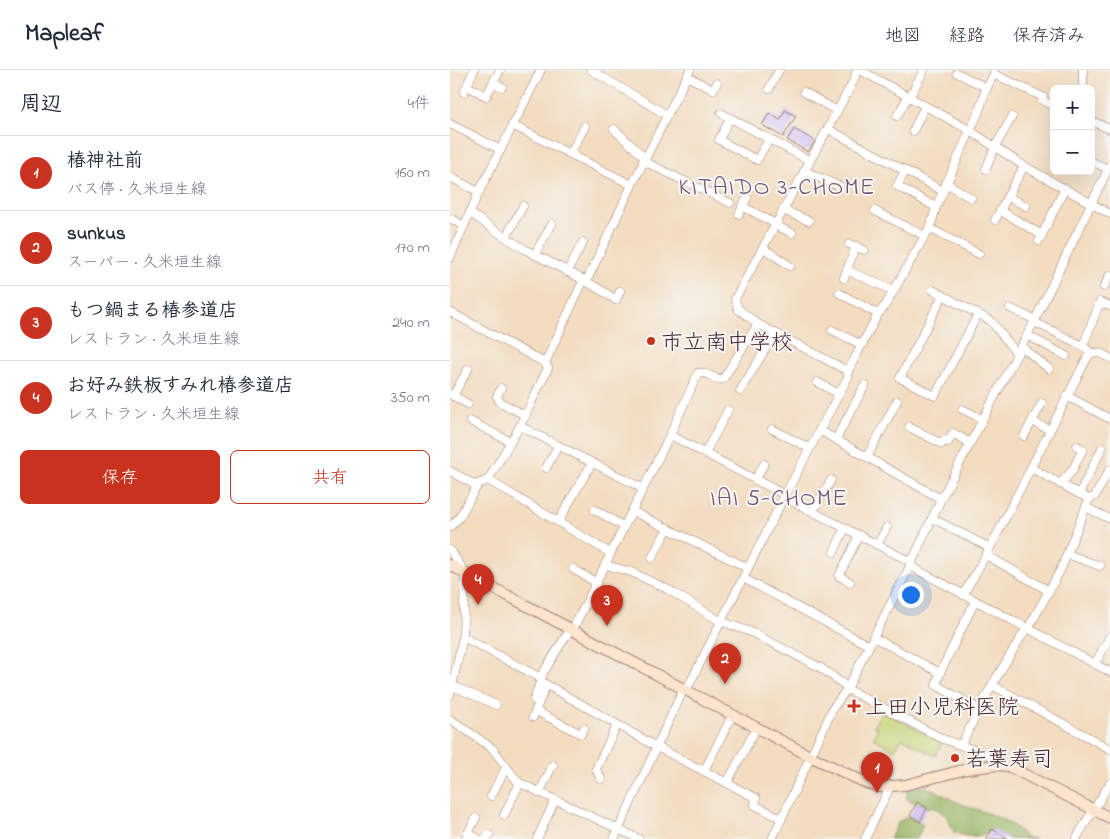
<!DOCTYPE html>
<html lang="ja">
<meta charset="utf-8">
<style>
:root{--surface:#fff;--page:#f2f2f3;--text:#1f2937;--muted:#747a83;--line:#e0e1e3;--accent:#c8321e}
body{margin:0;font-family:"Indie Flower","Klee One",sans-serif;background:var(--page);color:var(--text)}
.controls{position:absolute;right:15px;top:15px;display:grid;overflow:hidden;border-radius:8px;box-shadow:0 5px 20px #0002}
.controls button{width:45px;height:45px;display:grid;place-items:center;padding:0;border:0;border-bottom:1px solid var(--line);background:var(--surface);color:var(--text);font:25px sans-serif}
.you{position:absolute;left:460px;top:524px;width:18px;height:18px;margin:-12px;border:4px solid #fff;border-radius:50%;background:#1a73e8;box-shadow:0 0 0 8px #1a73e833}
.badge{display:grid;place-items:center;width:32px;height:32px;border-radius:50%;background:var(--accent);color:#fff;font-size:16px;font-weight:700}
.pin{position:absolute;translate:-50% -41px;filter:drop-shadow(0 1px 2px #0008)}
.pin::after{content:'';position:absolute;top:26px;width:18px;height:15px;background:inherit;clip-path:polygon(0 0,100% 0,50% 100%)}
.list{margin:0;padding:0;list-style:none}
h2{display:flex;justify-content:space-between;align-items:center;height:65px;margin:0;padding:0 20px;font-size:21px}
h2 small{font-size:16px;font-weight:400;color:var(--muted)}
.list li{display:grid;grid-template-columns:32px 1fr auto;gap:15px;align-items:center;box-sizing:border-box;height:75px;padding:0 20px;border-top:1px solid var(--line)}
.list b{display:block;font-size:19px;white-space:nowrap}
.list p{margin:0;font-size:16px;white-space:nowrap;color:var(--muted)}
.list em{font-size:16px;font-style:normal;color:var(--muted)}
.actions{display:flex;gap:10px;padding:15px 20px}
.actions a{flex:1;padding:11px 0;border:1px solid var(--accent);border-radius:8px;text-align:center;font-size:18px;color:var(--accent)}
.actions .main{background:var(--accent);color:#fff}
.map{position:relative;flex:none;width:660px;height:769px;overflow:hidden}
header{display:flex;align-items:center;gap:30px;box-sizing:border-box;height:70px;padding:0 25px;background:var(--surface);border-bottom:1px solid var(--line)}
header strong{font-size:24px}
nav{display:flex;gap:28px;margin-inline-start:auto;font-size:18px}
main{display:flex}
aside{flex:1;background:var(--surface)}
.map>svg:first-child{display:block}
.green{fill:#c6d476;stroke:#887a50}
.forest{fill:#9cb667;stroke:#736a49}
.building{fill:#c7b1f6}
.lines{fill:none;stroke-linecap:round;stroke-linejoin:round}
.street-casing{stroke:#9e7e75;stroke-width:9}
.secondary-casing{stroke:#9e7e75;stroke-width:12}
.street{stroke:#fff;stroke-width:8}
.secondary{stroke:#fbe5cf;stroke-width:10}
.poi-dot{fill:#c8321e;stroke:#f6f6f2;stroke-width:2}
.labels{text-anchor:middle;stroke-width:4;stroke-linejoin:round;paint-order:stroke}
.poi-label{font-size:22px;fill:#4a1f2b;stroke:#f6f6f2;text-anchor:start}
.neighbourhood-label{font-size:24px;letter-spacing:1px;fill:#765272;stroke:#f6f6f2}
</style>
<header>
<strong>Mapleaf</strong>
<nav><a>地図</a><a>経路</a><a>保存済み</a></nav>
</header>
<main>
<aside>
<h2>周辺<small>4件</small></h2>
<ul class="list">
<li><span class="badge">1</span><div><b>椿神社前</b><p>バス停 · 久米垣生線</p></div><em>160 m</em></li>
<li><span class="badge">2</span><div><b>sunkus</b><p>スーパー · 久米垣生線</p></div><em>170 m</em></li>
<li><span class="badge">3</span><div><b>もつ鍋まる椿参道店</b><p>レストラン · 久米垣生線</p></div><em>240 m</em></li>
<li><span class="badge">4</span><div><b>お好み鉄板すみれ椿参道店</b><p>レストラン · 久米垣生線</p></div><em>350 m</em></li>
</ul>
<div class="actions"><a class="main">保存</a><a>共有</a></div>
</aside>
<div class="map">
<svg width="660" height="769" viewBox="0 0 660 769">
<rect width="100%" height="100%" fill="#f6f6f2"/>
<filter id="ink" filterUnits="userSpaceOnUse"><feTurbulence type="fractalNoise" baseFrequency=".02" numOctaves="2"/><feDisplacementMap in="SourceGraphic" scale="10" xChannelSelector="R" yChannelSelector="G"/><feConvolveMatrix kernelMatrix="1 2 1 2 8 2 1 2 1" color-interpolation-filters="sRGB"/></filter>
<filter id="wash" filterUnits="userSpaceOnUse"><feTurbulence type="fractalNoise" baseFrequency=".0096" numOctaves="4" result="noise"/><feDisplacementMap in="SourceGraphic" scale="20" xChannelSelector="R" yChannelSelector="G"/><feGaussianBlur stdDeviation="1.12" result="paint"/><feColorMatrix in="noise" values="0 0 0 0 0 0 0 0 0 0 0 0 0 0 0 0 0 1.4 0 .05"/><feComposite in="paint" operator="in"/></filter>
<g filter="url(#wash)">
<rect width="100%" height="100%" fill="#f3dcbf"/>
<polygon class="green" points="432,641 492,673 485,686 452,668 445,680 423,668 428,659 424,656"/>
<g class="forest">
<path d="M472,716C487,719 500,730 514,735C529,740 568,752 574,767L585,769H559L542,760C529,768 518,768 504,762L496,746L483,736L477,738L457,729V722L460,719Z"/>
<polygon points="460,746 473,754 467,769 440,769 449,751"/>
</g>
<g id="blocks">
<g class="building">
<polygon points="335,40 346,46 333,67 312,55 319,43 330,50"/>
<polygon points="344,59 365,71 358,82 337,70"/>
<polygon points="467,732 477,738 470,752 460,746"/>
<polygon points="542,759 559,769 536,769"/>
</g>
</g>
</g>
<g filter="url(#ink)">
<use href="#blocks" fill-opacity="0" stroke="#9e7e75" stroke-width="1"/>
<g class="lines">
<defs>
<g id="street">
<polyline points="141,0 217,45"/>
<polyline points="410,0 519,60 574,96 660,144"/>
<polyline points="507,3 537,18"/>
<polyline points="544,4 593,27 592,30 604,36"/>
<polyline points="237,6 263,20 267,13"/>
<polyline points="43,13 50,0"/>
<polyline points="17,16 36,26 43,13 52,17"/>
<polyline points="319,19 329,0"/>
<polyline points="633,19 633,0"/>
<polyline points="14,22 24,0"/>
<polyline points="354,22 387,41"/>
<polyline points="459,28 474,0"/>
<polyline points="271,43 360,91"/>
<polyline points="447,46 458,27"/>
<polyline points="280,48 269,70 307,90 319,69"/>
<polyline points="641,51 660,59"/>
<polyline points="0,54 51,80"/>
<polyline points="62,55 182,115 240,0"/>
<polyline points="164,59 195,88"/>
<polyline points="378,59 493,121"/>
<polyline points="463,61 475,36"/>
<polyline points="120,84 135,56"/>
<polyline points="193,91 280,133"/>
<polyline points="641,91 658,99"/>
<polyline points="536,99 545,77 562,47"/>
<polyline points="354,101 389,116"/>
<polyline points="455,101 447,116 486,137"/>
<polyline points="0,107 29,122"/>
<polyline points="496,113 521,128"/>
<polyline points="558,127 576,136"/>
<polyline points="292,136 326,154"/>
<polyline points="333,140 359,151"/>
<polyline points="425,141 475,166"/>
<polyline points="551,141 592,165"/>
<path d="M20,143C39,156 58,170 78,181C108,197 138,210 166,230L170,221"/>
<polyline points="289,144 297,128"/>
<polyline points="0,148 14,156"/>
<polyline points="545,150 574,96"/>
<polyline points="325,155 342,163"/>
<polyline points="479,158 529,184"/>
<polyline points="56,167 73,136"/>
<polyline points="589,171 615,118"/>
<polyline points="399,174 414,180"/>
<polyline points="313,178 340,196"/>
<polyline points="85,184 102,154"/>
<polyline points="0,188 29,122 91,0"/>
<polyline points="397,200 444,221"/>
<polyline points="117,202 133,172"/>
<polyline points="394,208 406,176"/>
<polyline points="137,210 182,115"/>
<polyline points="654,217 660,205"/>
<polyline points="483,220 541,251 567,284"/>
<polyline points="389,223 428,244"/>
<polyline points="493,225 450,308 485,326 528,244"/>
<polyline points="560,238 585,250"/>
<polyline points="0,242 95,293 98,298 70,356 192,418"/>
<polyline points="584,252 633,276 641,283"/>
<polyline points="382,260 412,275"/>
<polyline points="577,265 616,286"/>
<polyline points="571,276 599,299"/>
<polyline points="633,276 650,232 660,236"/>
<polyline points="95,293 134,209"/>
<polyline points="398,301 428,244 435,236 481,155 486,137 529,41 535,22 544,4 544,0"/>
<polyline points="367,312 389,324"/>
<polyline points="51,318 47,326 50,332 76,346"/>
<polyline points="290,321 325,263"/>
<polyline points="0,324 18,334"/>
<polyline points="3,326 18,299"/>
<polyline points="617,326 660,349"/>
<polyline points="512,339 532,349"/>
<polyline points="20,351 61,372"/>
<polyline points="582,351 600,360"/>
<polyline points="459,357 492,374 494,370 498,372 503,363 520,373"/>
<polyline points="322,359 359,378"/>
<polyline points="369,360 491,429"/>
<polyline points="220,365 335,425"/>
<polyline points="574,366 592,333"/>
<polyline points="386,369 415,315"/>
<polyline points="255,383 278,340"/>
<polyline points="417,387 447,331"/>
<polyline points="96,398 108,376"/>
<polyline points="581,398 639,429"/>
<polyline points="0,401 27,416"/>
<polyline points="38,410 160,483"/>
<polyline points="305,410 314,394"/>
<polyline points="610,414 622,401 633,379 627,376"/>
<polyline points="629,424 652,378"/>
<polyline points="334,427 461,492"/>
<polyline points="637,438 660,449"/>
<polyline points="145,440 173,456"/>
<polyline points="182,441 298,498"/>
<polyline points="363,441 381,410"/>
<polyline points="482,448 540,478"/>
<polyline points="108,452 142,393"/>
<polyline points="0,457 9,448 28,414 38,410 70,356"/>
<polyline points="427,475 437,457"/>
<polyline points="0,480 15,503 13,567 0,625"/>
<polyline points="384,482 395,458"/>
<polyline points="617,484 650,496"/>
<polyline points="536,485 599,521"/>
<polyline points="202,488 218,458"/>
<polyline points="156,495 181,502 217,519 270,551 301,562 371,598 397,617"/>
<polyline points="460,496 660,602"/>
<polyline points="123,499 147,513"/>
<polyline points="293,508 418,575"/>
<polyline points="400,512 389,506 409,465"/>
<polyline points="513,525 540,478 637,288 641,283 650,283 660,288"/>
<polyline points="579,557 611,499 639,429 645,426 660,399"/>
<path d="M123,559L220,365L248,303C258,301 264,311 273,309L308,254"/>
<polyline points="13,567 91,608"/>
<polyline points="423,567 490,603 486,615 529,639"/>
<polyline points="645,594 660,566"/>
<polyline points="490,603 525,531"/>
<polyline points="90,611 207,677 306,728 305,735 332,749"/>
<polyline points="542,615 660,679"/>
<polyline points="3,616 46,635"/>
<polyline points="237,619 335,425 398,307 398,301 308,254 288,239 285,229 404,10 407,0"/>
<polyline points="397,619 493,669 544,687 557,695"/>
<polyline points="84,630 93,603 121,558"/>
<polyline points="86,641 131,664 134,658"/>
<polyline points="83,647 96,615"/>
<polyline points="0,649 42,678 68,712 189,769"/>
<polyline points="511,675 542,615 576,559"/>
<polyline points="254,701 283,644"/>
<polyline points="151,709 146,699 167,655"/>
<polyline points="277,713 307,657"/>
<polyline points="89,723 103,695"/>
<polyline points="41,726 56,698"/>
<polyline points="54,745 70,713"/>
<polyline points="18,763 29,769"/>
<polyline points="15,769 26,748"/>
<polyline points="36,769 39,765"/>
<polyline points="87,769 105,730"/>
<polyline points="164,769 234,618"/>
<polyline points="322,769 383,638 397,619 460,496 491,429 585,250 660,95"/>
<polyline points="415,769 440,717"/>
<path d="M626,769C637,749 649,732 660,713"/>
</g>
<polyline id="secondary" points="0,495 360,686 416,713 429,717 455,715 517,699 546,695 558,696 660,748"/>
</defs>
<use href="#street" class="street-casing"/>
<use href="#secondary" class="secondary-casing"/>
<use href="#street" class="street"/>
<use href="#secondary" class="secondary"/>
</g>
</g>
<g class="poi-dot">
<circle cx="201" cy="271" r="5"/>
<path d="M401.5 628.5h5v5h5v5h-5v5h-5v-5h-5v-5h5z"/>
<circle cx="505" cy="688" r="5"/>
</g>
<g class="labels">
<g class="poi-label">
<text x="211" y="279">市立南中学校</text>
<text x="415" y="644">上田小児科医院</text>
<text x="515" y="696">若葉寿司</text>
</g>
<g class="neighbourhood-label">
<text x="327" y="124">KITAIDO 3-CHOME</text>
<text x="329" y="435">IAI 5-CHOME</text>
</g>
</g>
</svg>
<div class="controls">
<button>+</button>
<button>−</button>
</div>
<div class="you"></div>
<div class="pin badge" style="left:427px;top:723px">1</div>
<div class="pin badge" style="left:275px;top:614px">2</div>
<div class="pin badge" style="left:157px;top:556px">3</div>
<div class="pin badge" style="left:28px;top:535px">4</div>
</div>
</main>
